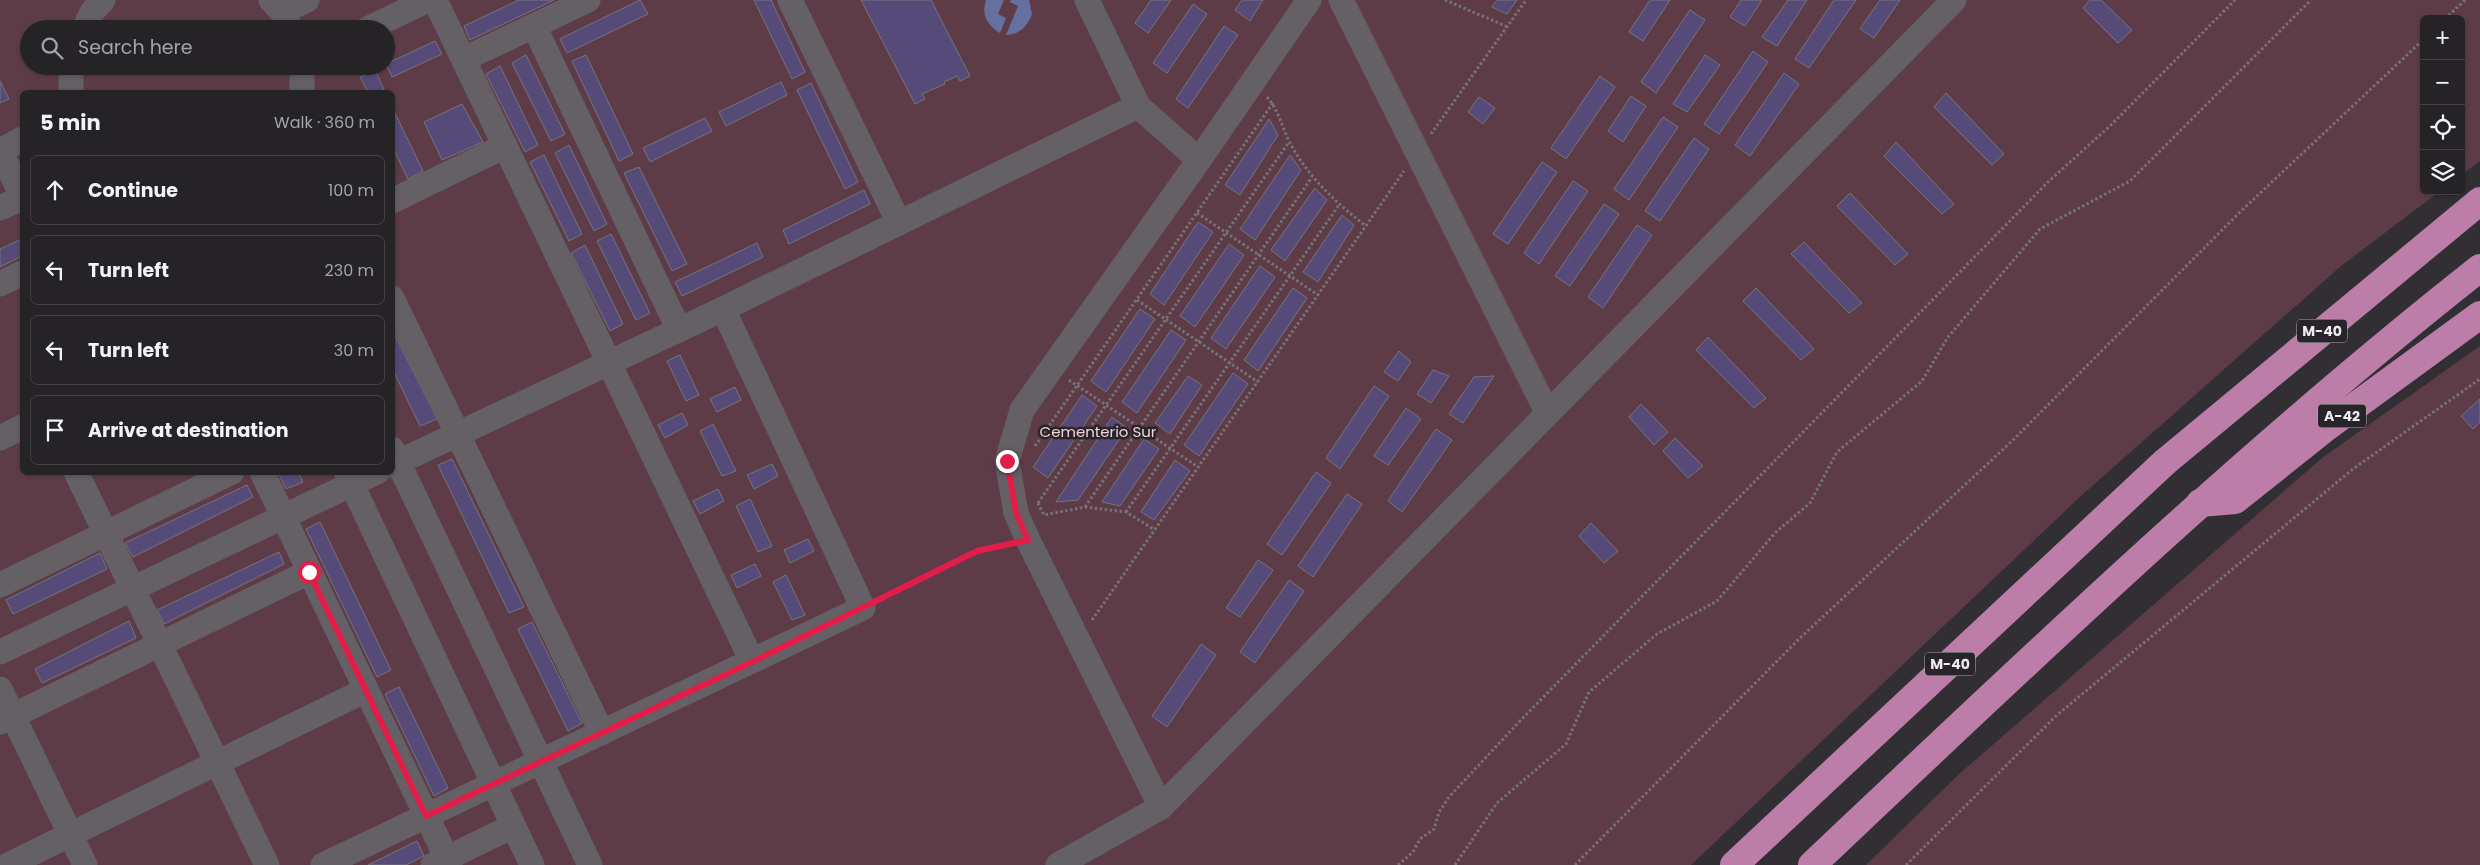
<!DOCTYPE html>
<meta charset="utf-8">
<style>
:root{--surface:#262327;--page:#2e2b2f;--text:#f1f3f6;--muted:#a4a4a7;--line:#424044}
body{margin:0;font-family:Poppins,sans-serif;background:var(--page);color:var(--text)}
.controls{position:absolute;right:15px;top:15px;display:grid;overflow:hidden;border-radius:8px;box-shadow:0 1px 4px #0004}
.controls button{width:45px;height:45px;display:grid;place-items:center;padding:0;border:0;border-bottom:1px solid var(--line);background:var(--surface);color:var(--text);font:25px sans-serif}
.stop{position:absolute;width:15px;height:15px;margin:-11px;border:4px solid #e11d48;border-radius:50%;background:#fff}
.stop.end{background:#e11d48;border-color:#fff;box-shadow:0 1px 5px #0008}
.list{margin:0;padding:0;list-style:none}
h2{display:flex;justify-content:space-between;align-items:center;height:65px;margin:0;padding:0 20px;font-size:21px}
h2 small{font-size:16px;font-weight:400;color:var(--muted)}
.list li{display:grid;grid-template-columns:32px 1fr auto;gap:15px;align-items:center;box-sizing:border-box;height:70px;margin:0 10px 10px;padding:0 10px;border:1px solid var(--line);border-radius:8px}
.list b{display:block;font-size:19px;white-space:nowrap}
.list em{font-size:16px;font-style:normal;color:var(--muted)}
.icon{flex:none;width:28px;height:28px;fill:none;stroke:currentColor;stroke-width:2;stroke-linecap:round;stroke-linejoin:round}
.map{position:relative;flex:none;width:2480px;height:865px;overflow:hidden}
.search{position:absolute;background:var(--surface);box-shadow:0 1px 4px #0004;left:20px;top:20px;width:375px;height:55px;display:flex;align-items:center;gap:12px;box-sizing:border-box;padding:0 18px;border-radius:28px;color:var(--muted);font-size:19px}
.panel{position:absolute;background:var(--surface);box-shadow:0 1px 4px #0004;left:20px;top:90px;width:375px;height:385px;border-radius:8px}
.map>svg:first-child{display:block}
.green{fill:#5e3c47;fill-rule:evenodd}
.water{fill:#65709f}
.building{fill:#564b78;stroke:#75747a}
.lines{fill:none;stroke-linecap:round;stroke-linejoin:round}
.path{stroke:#757377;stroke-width:3;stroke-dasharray:2.5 2.5;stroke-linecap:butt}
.minor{stroke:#646066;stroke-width:25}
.highway{stroke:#bc7ea9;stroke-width:28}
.route{stroke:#e11d48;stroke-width:6}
.labels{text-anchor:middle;stroke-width:5;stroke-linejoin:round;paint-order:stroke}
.shield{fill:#28252a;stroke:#b2b0b3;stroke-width:1}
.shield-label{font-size:14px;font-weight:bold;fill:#edebee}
.park-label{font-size:15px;fill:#f4d1da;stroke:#28252a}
</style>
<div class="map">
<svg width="2480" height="865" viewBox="0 0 2480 865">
<rect width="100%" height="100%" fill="#322f34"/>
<g class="green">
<path d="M0,0H2480V161L2461,175V19H2424V191H2440L2341,266L2082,495L1691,865H0ZM29,29H386V66H29ZM22,92H392V472H22Z"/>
<polygon points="2480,346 2480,865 1866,865 1957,776 2322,458"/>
</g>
<g class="water">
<path d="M986,0H1004L998,14L1006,18L1000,33C987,25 981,15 986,0Z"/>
<path d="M1011,0H1029L1032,14C1027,27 1020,34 1006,35L1018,6L1010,2Z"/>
</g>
<g class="building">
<polygon points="519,0 554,0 470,40 464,26"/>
<polygon points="640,0 648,14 567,53 560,39"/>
<polygon points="754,0 771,0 805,72 792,79"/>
<polygon points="861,0 931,0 970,76 960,81 957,76 944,82 945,84 922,94 925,99 915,104"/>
<polygon points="1151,0 1171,0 1148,33 1135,23"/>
<polygon points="1242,0 1263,0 1250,21 1235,10"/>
<polygon points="1497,0 1517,0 1507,14 1492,7"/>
<polygon points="1650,0 1670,0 1643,41 1629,32"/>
<polygon points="1741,0 1762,0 1745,26 1730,17"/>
<polygon points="1788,0 1807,0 1777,46 1762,37"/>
<polygon points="1834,0 1856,0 1809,68 1795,59"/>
<polygon points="1880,0 1900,0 1874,38 1860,29"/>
<polygon points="2090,0 2101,0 2132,30 2118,43 2083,8"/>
<polygon points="1193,4 1207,14 1167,73 1153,63"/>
<polygon points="1690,10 1705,20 1656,93 1641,82"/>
<polygon points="1224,26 1238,35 1188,108 1176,99"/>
<polygon points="435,41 442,54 392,77 386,64"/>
<polygon points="1753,51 1768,62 1719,134 1704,124"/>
<polygon points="526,55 565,134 551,141 512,63"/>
<polygon points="586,55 633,154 619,161 572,61"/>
<polygon points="1705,55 1720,65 1687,112 1673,104"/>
<polygon points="500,66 538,145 525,152 486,74"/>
<polygon points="375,70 385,92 368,92 360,77"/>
<polygon points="1784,73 1799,84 1750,156 1735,145"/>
<polygon points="1600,76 1615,87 1566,159 1551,148"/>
<polygon points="0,81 9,99 0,103"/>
<polygon points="781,82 787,95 726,126 719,112"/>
<polygon points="811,83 858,182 845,189 797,90"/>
<polygon points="1946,93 2004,154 1992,165 1934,107"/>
<polygon points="1631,96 1646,106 1623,142 1608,131"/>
<polygon points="1479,97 1495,108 1483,124 1468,112"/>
<polygon points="462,104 483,142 442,160 424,122"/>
<polygon points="392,107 423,171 408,179 392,146"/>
<polygon points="1663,117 1678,127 1629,200 1614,189"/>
<polygon points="705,118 712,131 650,162 643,148"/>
<polygon points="1269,119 1278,135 1240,195 1225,185"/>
<polygon points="1694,138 1709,149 1660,221 1645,211"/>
<polygon points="1896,142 1954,204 1942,214 1884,156"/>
<polygon points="569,145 607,224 594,231 555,153"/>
<polygon points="544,155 582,234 569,241 530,162"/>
<polygon points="1290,155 1301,170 1255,240 1240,229"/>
<polygon points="1542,162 1557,172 1508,244 1493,234"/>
<polygon points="639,167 687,264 672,271 624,173"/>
<polygon points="1573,181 1588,191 1539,264 1524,253"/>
<polygon points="1315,188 1327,200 1285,261 1271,250"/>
<polygon points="864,190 870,204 789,244 783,230"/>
<polygon points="1850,193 1908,254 1895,265 1837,206"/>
<polygon points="1604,204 1619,214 1570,286 1555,276"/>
<polygon points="1342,215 1354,225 1318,282 1303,272"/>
<polygon points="1198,222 1213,232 1164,305 1150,294"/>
<polygon points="1637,225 1652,235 1603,308 1588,297"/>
<polygon points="611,234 650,313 636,320 597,241"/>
<polygon points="22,239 22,256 0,267 0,249"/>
<polygon points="1804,242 1862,303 1849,313 1791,254"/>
<polygon points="757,243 763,257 682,296 675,282"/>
<polygon points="1229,244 1244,255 1195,327 1180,316"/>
<polygon points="585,245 623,324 610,331 571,253"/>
<polygon points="1260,266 1275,277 1226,349 1211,338"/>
<polygon points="1293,288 1307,298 1258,371 1244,360"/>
<polygon points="1756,288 1814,349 1801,360 1743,301"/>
<polygon points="1140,309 1155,319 1106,392 1091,381"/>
<polygon points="392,329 437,419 420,426 392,368"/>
<polygon points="1171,330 1186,340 1137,413 1122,402"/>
<polygon points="1708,337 1766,398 1754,408 1696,350"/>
<polygon points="1399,351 1411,362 1398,381 1384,372"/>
<polygon points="680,355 699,395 686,401 667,361"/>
<polygon points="1433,370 1449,376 1431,403 1417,394"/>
<polygon points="1233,373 1248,384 1199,456 1184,445"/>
<polygon points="1188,376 1202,385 1170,434 1155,423"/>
<polygon points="1494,376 1463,423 1449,414 1474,377"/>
<polygon points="1374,386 1389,396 1340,469 1326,458"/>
<polygon points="735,387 741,400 717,412 710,399"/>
<polygon points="1082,395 1097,406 1048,478 1033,467"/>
<polygon points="2480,399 2480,422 2473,429 2461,416"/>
<polygon points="1641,404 1668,432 1654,445 1629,417"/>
<polygon points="1406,408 1421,419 1388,465 1374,456"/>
<polygon points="682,413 688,425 665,438 658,425"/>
<polygon points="1112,417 1127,428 1078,500 1056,502"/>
<polygon points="713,424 736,471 722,476 700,431"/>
<polygon points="1436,429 1452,440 1402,512 1388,501"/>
<polygon points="1675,438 1703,466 1688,478 1663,451"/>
<polygon points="1144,439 1159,449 1120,506 1102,502"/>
<polygon points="452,459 524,607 509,613 438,465"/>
<polygon points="1175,460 1190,471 1154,520 1141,512"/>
<polygon points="772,464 778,476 754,489 747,475"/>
<polygon points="278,472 298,472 303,482 286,489"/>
<polygon points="1316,472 1331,483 1282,555 1267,544"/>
<polygon points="247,485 253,497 133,557 125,543"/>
<polygon points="718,489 724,501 700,514 693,501"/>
<polygon points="1347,494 1362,504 1313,577 1298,566"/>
<polygon points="750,499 772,546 758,552 736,506"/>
<polygon points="320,522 391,670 377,677 306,529"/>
<polygon points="1591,523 1618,551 1604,563 1579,536"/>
<polygon points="808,539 814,551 790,563 784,550"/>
<polygon points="279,552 284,564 164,624 157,610"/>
<polygon points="100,553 107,569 13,614 6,600"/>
<polygon points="1258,560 1273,570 1240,617 1226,608"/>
<polygon points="755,564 761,576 737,588 731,575"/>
<polygon points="786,575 805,615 792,620 773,582"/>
<polygon points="1289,580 1304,591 1255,663 1240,652"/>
<polygon points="129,621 136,638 42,683 35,669"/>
<polygon points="532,622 582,723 568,731 518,629"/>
<polygon points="1201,644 1216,655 1167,727 1152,716"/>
<polygon points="399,687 448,788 434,796 385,694"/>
<polygon points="417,841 424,856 406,865 368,865"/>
</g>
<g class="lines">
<g class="path">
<polyline points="1445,0 1508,27"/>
<polyline points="2445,19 2465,0"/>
<path d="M1267,97C1278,109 1282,127 1289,141C1307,176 1335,202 1366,226"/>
<polyline points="1431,134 1526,0"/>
<polyline points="1197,213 1318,295"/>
<polyline points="1137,300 1258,382"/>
<polyline points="1069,380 1198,467"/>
<polyline points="1035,446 1273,103"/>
<polyline points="1038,503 1289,142"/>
<polyline points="1038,503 1044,515 1085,507 1126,512 1155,530"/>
<polyline points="1085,507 1312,177"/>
<polyline points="1126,512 1339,205"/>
<polyline points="881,598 977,551 1008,544"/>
<polyline points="1092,620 1404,171"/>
<polyline points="1398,865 1413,852 1420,839 1434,829 1439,812 1449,797 1518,723 2048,182 2111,125 2235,0"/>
<polyline points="1455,865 1497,803 1566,744 1589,692 1657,634 1717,601 1775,533 1810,503 1837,452 1922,381 1948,337 2040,229 2130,181 2311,0"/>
<polyline points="1575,865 1800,638 2011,442 2240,212 2424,39"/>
<polyline points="1906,865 2057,715 2353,469 2480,379"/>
</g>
<g class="minor">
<polyline points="271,0 282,12 291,29"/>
<polyline points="435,0 752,661"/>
<polyline points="790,0 899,223"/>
<polyline points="1087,0 1138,106"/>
<polyline points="1341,0 1547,412"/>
<polyline points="282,12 307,0"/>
<polyline points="534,26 679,330"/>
<polyline points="84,29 92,12 103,0"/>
<polyline points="367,29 428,0"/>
<polyline points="464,59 588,0"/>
<polyline points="302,66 302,92"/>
<polyline points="71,92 71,66"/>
<polyline points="0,150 22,196"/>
<polyline points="0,151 22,139"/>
<polyline points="392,201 505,146"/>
<polyline points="0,208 22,198"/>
<polyline points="0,284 22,273"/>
<polyline points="392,298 602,733"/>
<polyline points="0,438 22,427"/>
<polyline points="392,449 590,865"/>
<polyline points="392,465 723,309"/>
<polyline points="76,472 267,865"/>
<polyline points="262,472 450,865"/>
<polyline points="346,472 532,865"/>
<polyline points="0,585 232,472"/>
<polyline points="0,652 377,472"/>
<polyline points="0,689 85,865"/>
<polyline points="0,722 309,572"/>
<polyline points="1161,807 1028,540 1016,513 1007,461 1022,410 1199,160 1309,0"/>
<polyline points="8,865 366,690"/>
<polyline points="323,865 863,608 723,309 1138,106 1199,160"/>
<polyline points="433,865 513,826"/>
<polyline points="1058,865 1161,807 1954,0"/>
</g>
<g class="highway">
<polyline points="2200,503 2235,500 2324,429 2480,315"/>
<polyline points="1734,865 2165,462 2480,201"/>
<path d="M1812,865C2029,660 2245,453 2480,268"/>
</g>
</g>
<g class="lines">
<polyline class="route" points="309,572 426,816 752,662 977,551 1028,540 1016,513 1007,461"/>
</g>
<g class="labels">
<g class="shield">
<rect x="2297" y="319.5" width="50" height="23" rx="4"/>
<rect x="2318" y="404.5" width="48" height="23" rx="4"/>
<rect x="1925" y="652.5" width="50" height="23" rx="4"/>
</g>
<g class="shield-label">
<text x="2322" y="336">M-40</text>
<text x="2342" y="421">A-42</text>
<text x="1950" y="669">M-40</text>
</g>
<g class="park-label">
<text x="1098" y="437">Cementerio Sur</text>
</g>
</g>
</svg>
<div class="controls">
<button>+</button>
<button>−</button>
<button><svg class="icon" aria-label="locate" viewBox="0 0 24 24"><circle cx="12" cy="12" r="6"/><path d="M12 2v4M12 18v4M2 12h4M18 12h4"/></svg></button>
<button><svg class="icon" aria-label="layers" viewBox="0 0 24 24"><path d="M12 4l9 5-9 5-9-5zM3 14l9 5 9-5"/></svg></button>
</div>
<div class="stop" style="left:309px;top:572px"></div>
<div class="stop end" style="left:1007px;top:461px"></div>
<div class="search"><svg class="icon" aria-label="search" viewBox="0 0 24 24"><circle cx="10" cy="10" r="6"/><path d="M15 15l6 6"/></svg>Search here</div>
<section class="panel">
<h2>5 min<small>Walk · 360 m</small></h2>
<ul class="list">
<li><svg class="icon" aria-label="ahead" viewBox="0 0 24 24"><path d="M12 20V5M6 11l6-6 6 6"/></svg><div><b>Continue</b></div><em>100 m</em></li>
<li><svg class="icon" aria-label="left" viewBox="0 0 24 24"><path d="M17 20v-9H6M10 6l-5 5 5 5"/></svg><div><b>Turn left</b></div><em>230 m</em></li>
<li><svg class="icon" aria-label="left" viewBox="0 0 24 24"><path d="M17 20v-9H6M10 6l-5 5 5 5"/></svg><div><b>Turn left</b></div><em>30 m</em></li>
<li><svg class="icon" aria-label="arrive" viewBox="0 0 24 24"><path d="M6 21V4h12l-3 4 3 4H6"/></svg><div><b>Arrive at destination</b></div></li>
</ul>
</section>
</div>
